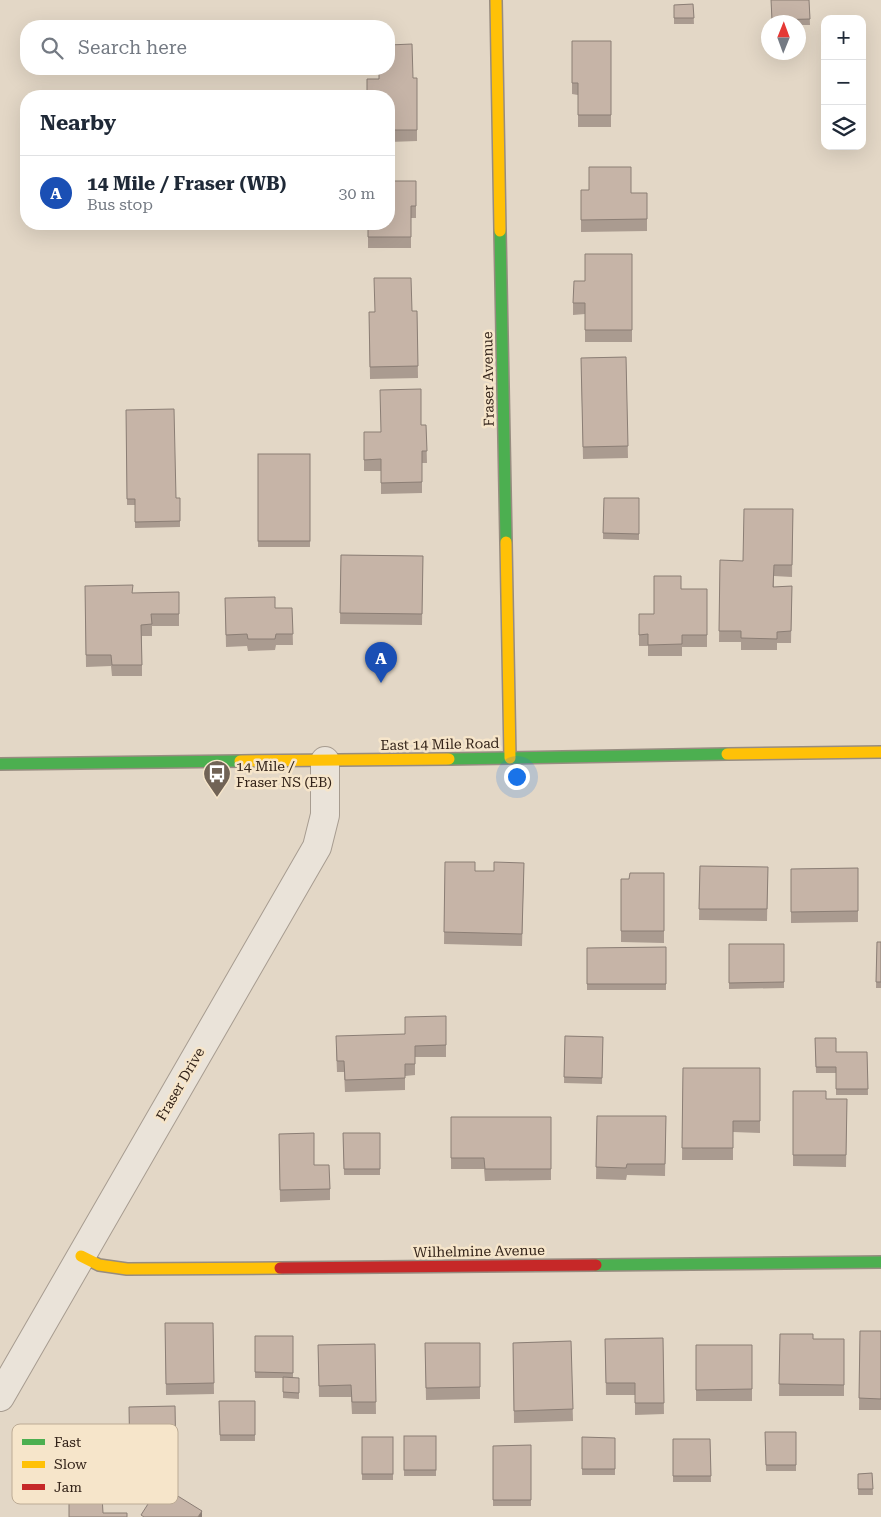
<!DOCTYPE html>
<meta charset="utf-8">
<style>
:root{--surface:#fff;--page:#f2f2f3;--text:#1f2937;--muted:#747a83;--line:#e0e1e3;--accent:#716356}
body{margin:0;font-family:"Roboto Serif",serif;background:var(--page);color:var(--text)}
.controls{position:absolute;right:15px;top:15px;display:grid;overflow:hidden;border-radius:10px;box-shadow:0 5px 20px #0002}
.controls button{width:45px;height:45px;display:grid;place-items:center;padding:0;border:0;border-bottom:1px solid var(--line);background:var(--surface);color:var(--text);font:25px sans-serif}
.compass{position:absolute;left:761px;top:15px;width:45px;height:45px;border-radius:50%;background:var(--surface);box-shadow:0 5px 20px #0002;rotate:1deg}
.you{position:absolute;left:516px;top:776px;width:18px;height:18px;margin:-12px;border:4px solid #fff;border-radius:50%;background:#1a73e8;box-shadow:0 0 0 8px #1a73e833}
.badge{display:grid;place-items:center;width:32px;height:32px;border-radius:50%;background:var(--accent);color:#fff;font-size:16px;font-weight:700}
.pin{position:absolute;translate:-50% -41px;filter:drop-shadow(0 1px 2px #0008)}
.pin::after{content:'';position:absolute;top:26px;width:18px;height:15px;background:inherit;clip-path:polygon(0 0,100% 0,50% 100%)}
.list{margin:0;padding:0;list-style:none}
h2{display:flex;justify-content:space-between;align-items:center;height:65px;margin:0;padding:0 20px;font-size:21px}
h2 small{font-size:16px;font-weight:400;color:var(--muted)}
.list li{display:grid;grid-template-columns:32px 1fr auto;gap:15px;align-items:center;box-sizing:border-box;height:75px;padding:0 20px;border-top:1px solid var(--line)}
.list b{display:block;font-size:19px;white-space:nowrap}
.list p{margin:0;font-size:16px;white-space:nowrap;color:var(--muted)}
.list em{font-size:16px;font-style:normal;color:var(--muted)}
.icon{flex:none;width:28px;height:28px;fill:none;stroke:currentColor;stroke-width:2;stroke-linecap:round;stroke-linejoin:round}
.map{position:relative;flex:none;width:881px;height:1517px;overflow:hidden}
.search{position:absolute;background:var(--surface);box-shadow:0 5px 20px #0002;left:20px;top:20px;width:375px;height:55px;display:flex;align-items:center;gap:12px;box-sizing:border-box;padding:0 18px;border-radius:20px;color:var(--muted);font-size:19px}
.panel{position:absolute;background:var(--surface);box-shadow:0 5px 20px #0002;left:20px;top:90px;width:375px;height:140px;border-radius:20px}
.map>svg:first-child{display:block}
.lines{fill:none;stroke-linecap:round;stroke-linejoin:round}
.street-casing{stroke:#a79c90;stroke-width:30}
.fast-casing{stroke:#978c80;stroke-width:14}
.slow-casing{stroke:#978c80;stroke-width:14}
.jam-casing{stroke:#978c80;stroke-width:14}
.street{stroke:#eae3d9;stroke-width:28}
.fast{stroke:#4caf50;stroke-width:11}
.slow{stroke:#ffc107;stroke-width:11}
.jam{stroke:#c62828;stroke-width:11}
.wall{fill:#aa9b90}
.shaded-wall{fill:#8b7e75}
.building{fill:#c6b4a7;stroke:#8b7e75}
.labels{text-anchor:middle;stroke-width:5;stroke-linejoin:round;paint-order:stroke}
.street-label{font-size:14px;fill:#34241a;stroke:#f6e5ca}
.poi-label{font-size:14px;fill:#34241a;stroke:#f6e5ca;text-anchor:start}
.key{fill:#f6e5ca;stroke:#bcab95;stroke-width:1}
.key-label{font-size:14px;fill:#34241a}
</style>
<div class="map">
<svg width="881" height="1517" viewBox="0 0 881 1517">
<rect width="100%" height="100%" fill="#e3d7c6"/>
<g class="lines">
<defs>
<polyline id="street" points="0,1397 317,847 325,815 325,761"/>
<g id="fast">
<polyline points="500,231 506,542"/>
<polyline points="449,759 727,754"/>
<polyline points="0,764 240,761"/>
<polyline points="596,1265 881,1262"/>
</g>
<g id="slow">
<polyline points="496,0 500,231"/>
<polyline points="506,542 510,758"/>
<polyline points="727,754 881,752"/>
<polyline points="240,761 449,759"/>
<polyline points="81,1256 99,1265 127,1269 280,1268"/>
</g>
<polyline id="jam" points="280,1268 596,1265"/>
</defs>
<use href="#street" class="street-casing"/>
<use href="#fast" class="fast-casing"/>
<use href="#slow" class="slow-casing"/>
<use href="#jam" class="jam-casing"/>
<use href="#street" class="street"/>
<use href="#fast" class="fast"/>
<use href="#slow" class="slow"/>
<use href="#jam" class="jam"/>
</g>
<g class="wall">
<polygon points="771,0 809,0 810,25 798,25 798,22 772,22"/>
<polygon points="693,4 694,24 674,24 674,5"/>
<polygon points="572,41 611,41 611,127 578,127 578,95 572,94"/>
<polygon points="417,78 417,141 389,142 389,96"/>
<polygon points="416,181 416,218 411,218 411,248 368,248 368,224"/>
<polygon points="581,190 631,193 647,193 647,231 581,232"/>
<polygon points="632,254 632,342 585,342 585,314 573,315 573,303 585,281"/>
<polygon points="417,311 418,378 370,379 369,312"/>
<polygon points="626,357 628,458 583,459 581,358"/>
<polygon points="126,410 176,498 180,498 180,527 135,528 135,505 127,505"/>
<polygon points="421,425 426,425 427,463 422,463 422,493 381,494 381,471 364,471 364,432 381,432"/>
<rect x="258" y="454" width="52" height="93"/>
<polygon points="604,498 639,498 639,540 603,539"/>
<polygon points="793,509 792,577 774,576 774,587 792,586 791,643 777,643 777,650 741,650 741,642 719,642 720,560 743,561"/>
<polygon points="341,555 423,556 422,625 340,624"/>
<polygon points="85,586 133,593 179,592 179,626 152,626 152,636 142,636 142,676 112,676 111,666 86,667"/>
<polygon points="681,589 707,589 707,647 682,647 682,656 648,656 648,646 639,646 639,614 654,614"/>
<polygon points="225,598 275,608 292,608 293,645 276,645 275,650 248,651 247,646 226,647"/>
<polygon points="445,862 475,871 494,871 524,863 522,946 444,944"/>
<polygon points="700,866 768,867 767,921 699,920"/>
<polygon points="858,868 858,922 791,923 791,869"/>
<polygon points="664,873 664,943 621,942 621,879 629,879"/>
<polygon points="877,942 881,942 881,988 876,988"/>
<polygon points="729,944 784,944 784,988 729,989"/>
<polygon points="666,947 666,990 587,990 587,948"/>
<polygon points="446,1016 446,1057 415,1057 415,1075 405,1076 405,1090 345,1092 344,1072 337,1072 336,1047 405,1034"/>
<polygon points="565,1036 603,1037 602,1084 564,1083"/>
<polygon points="815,1038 836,1052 867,1052 868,1095 836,1095 836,1073 816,1073"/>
<polygon points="683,1068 760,1068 760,1133 733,1132 733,1160 682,1160"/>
<polygon points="793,1091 826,1099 847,1099 846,1167 793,1166"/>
<polygon points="597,1116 666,1116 665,1176 627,1175 626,1180 596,1179"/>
<polygon points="451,1117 551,1117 551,1180 485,1181 484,1169 451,1169"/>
<polygon points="343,1133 380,1133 380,1175 344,1175"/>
<polygon points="279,1134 314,1165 330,1189 330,1200 280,1202"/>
<polygon points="165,1323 213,1323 214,1394 166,1395"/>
<polygon points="860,1331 881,1331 881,1410 859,1410"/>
<polygon points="780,1334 813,1339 844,1339 844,1396 779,1396"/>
<polygon points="255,1336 293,1336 293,1378 299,1378 299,1399 283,1398 283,1378 255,1378"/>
<polygon points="663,1338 664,1414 635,1415 635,1395 606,1395 605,1339"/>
<polygon points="571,1341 573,1421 514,1423 513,1343"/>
<polygon points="425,1343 480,1343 480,1399 426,1400"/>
<polygon points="375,1344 376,1414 352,1414 351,1397 319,1397 318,1345"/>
<rect x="696" y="1345" width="56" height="56"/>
<polygon points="219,1401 255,1401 255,1441 220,1441"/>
<polygon points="175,1406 176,1476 130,1477 129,1407"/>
<polygon points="765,1432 796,1432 796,1471 766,1471"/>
<rect x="404" y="1436" width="32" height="40"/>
<rect x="362" y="1437" width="31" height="43"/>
<polygon points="582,1437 615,1438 615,1475 582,1475"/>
<polygon points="673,1439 710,1439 711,1482 673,1482"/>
<polygon points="531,1445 531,1506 493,1506 493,1446"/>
<polygon points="872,1473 873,1495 858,1495 858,1474"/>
</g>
<polygon class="shaded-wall" points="202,1511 202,1517 198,1517"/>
<g class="building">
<polygon points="771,0 809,0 810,19 772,20"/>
<polygon points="693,4 694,18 674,18 674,5"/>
<polygon points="572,41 611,41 611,115 578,115 578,83 572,83"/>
<polygon points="412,44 413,78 417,78 417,130 389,130 389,96 367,96 367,79 379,79 379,69 389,69 389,45"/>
<polygon points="589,167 631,167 631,193 647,193 647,219 581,220 581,190 589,190"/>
<polygon points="389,181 416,181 416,206 411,206 411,237 368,237 368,224 389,224"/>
<polygon points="585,254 632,254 632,330 585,330 585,303 573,303 574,281 585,281"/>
<polygon points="374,278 411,278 412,311 417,311 418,366 370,367 369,312 375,312"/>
<polygon points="626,357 628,446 583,447 581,358"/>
<polygon points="421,389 421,425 426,425 427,451 422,451 422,482 381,483 381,459 364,460 364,432 381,432 380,390"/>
<polygon points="174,409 176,498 180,498 180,521 135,522 135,499 127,499 126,410"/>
<rect x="258" y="454" width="52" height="87"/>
<polygon points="604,498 639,498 639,534 603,533"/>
<polygon points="744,509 793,509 792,565 774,565 773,587 792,586 791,631 777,632 777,639 741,638 741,631 719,631 720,560 743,561"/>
<polygon points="341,555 423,556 422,614 340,613"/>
<polygon points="654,576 681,576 681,589 707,589 707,635 682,635 682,644 648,645 648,634 639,635 639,614 654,614"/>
<polygon points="133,585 132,593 179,592 179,614 151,614 152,624 141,625 142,665 112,665 111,655 86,655 85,586"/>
<polygon points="275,597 275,608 292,608 293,634 276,634 275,639 248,639 247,634 226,635 225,598"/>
<polygon points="445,862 475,862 475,871 494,871 494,862 524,863 522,934 444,932"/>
<polygon points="700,866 768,867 767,909 699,909"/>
<polygon points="858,868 858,911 791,912 791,869"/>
<polygon points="630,873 664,873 664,931 621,931 621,879 629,879"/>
<polygon points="877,942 881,942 881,982 876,982"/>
<polygon points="729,944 784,944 784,982 729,983"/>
<polygon points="666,947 666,984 587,984 587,948"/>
<polygon points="446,1016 446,1045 415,1046 415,1064 405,1064 405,1078 345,1080 344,1061 337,1061 336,1036 405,1034 405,1017"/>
<polygon points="565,1036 603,1037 602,1078 564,1077"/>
<polygon points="815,1038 836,1038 836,1052 867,1052 868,1089 836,1089 836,1067 816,1067"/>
<polygon points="683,1068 760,1068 760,1121 733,1121 733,1148 682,1148"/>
<polygon points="793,1091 826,1091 826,1099 847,1099 846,1155 793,1155"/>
<polygon points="597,1116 666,1116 665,1164 627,1164 626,1168 596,1167"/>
<polygon points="451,1117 551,1117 551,1169 485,1169 484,1158 451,1158"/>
<polygon points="314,1133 314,1165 329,1165 330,1189 280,1190 279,1134"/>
<polygon points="343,1133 380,1133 380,1169 344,1169"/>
<polygon points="165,1323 213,1323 214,1383 166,1384"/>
<polygon points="860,1331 881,1331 881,1399 859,1398"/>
<polygon points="780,1334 813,1334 813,1339 844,1339 844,1385 779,1384"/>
<polygon points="255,1336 293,1336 293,1373 255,1372"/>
<polygon points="663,1338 664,1403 635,1403 635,1383 606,1383 605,1339"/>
<polygon points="571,1341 573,1409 514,1411 513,1343"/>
<polygon points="425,1343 480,1343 480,1387 426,1388"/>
<polygon points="375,1344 376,1402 352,1402 351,1385 319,1386 318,1345"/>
<polygon points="696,1345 752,1345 752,1389 696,1390"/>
<polygon points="283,1377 299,1378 299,1393 283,1392"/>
<polygon points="219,1401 255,1401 255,1435 220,1435"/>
<polygon points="175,1406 176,1464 130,1465 129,1407"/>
<polygon points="765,1432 796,1432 796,1465 766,1465"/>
<rect x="404" y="1436" width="32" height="34"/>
<rect x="362" y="1437" width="31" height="37"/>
<polygon points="582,1437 615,1438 615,1469 582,1469"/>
<polygon points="673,1439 710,1439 711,1476 673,1476"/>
<polygon points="531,1445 531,1500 493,1500 493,1446"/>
<polygon points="872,1473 873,1489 858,1489 858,1474"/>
<polygon points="160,1485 202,1511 198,1517 144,1517 141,1515"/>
<polygon points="69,1496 102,1496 103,1513 127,1513 127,1517 69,1517"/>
</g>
<defs>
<symbol id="bus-pin" viewBox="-11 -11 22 30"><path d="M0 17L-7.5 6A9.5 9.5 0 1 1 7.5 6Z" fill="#716356" stroke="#f6e5ca"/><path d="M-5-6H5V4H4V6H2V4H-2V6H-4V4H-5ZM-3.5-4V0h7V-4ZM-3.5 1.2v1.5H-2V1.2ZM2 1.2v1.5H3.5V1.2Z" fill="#fff"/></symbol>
</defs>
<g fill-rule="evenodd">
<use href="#bus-pin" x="201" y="758" width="32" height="43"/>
</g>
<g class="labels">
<g class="street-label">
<text transform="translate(488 379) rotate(-91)" y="5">Fraser Avenue</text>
<text transform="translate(440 744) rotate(-1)" y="5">East 14 Mile Road</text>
<text transform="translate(180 1084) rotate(-60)" y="5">Fraser Drive</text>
<text transform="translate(479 1251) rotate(-1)" y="5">Wilhelmine Avenue</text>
</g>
<g class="poi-label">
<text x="236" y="771">14 Mile /<tspan x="236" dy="16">Fraser NS (EB)</tspan></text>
</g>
</g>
<rect x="12" y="1424" width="166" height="80" rx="8" class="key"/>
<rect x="22" y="1439" width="23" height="6" fill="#4caf50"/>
<rect x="22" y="1461" width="23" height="7" fill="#ffc107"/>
<rect x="22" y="1484" width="23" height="6" fill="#c62828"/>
<g class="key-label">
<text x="54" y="1447">Fast</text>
<text x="54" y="1469">Slow</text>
<text x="54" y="1492">Jam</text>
</g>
</svg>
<div class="controls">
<button>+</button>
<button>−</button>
<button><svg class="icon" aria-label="layers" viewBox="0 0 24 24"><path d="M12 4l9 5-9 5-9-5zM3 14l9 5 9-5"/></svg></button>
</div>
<svg class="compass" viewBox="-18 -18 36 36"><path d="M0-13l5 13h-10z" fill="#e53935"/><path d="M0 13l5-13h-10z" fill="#747a83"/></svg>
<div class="you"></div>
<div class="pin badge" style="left:381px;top:683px;background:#1a4fb4">A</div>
<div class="search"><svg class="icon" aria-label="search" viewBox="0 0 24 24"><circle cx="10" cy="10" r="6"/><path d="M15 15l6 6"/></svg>Search here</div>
<section class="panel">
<h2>Nearby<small></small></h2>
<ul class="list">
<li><span class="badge" style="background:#1a4fb4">A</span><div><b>14 Mile / Fraser (WB)</b><p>Bus stop</p></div><em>30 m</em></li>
</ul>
</section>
</div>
